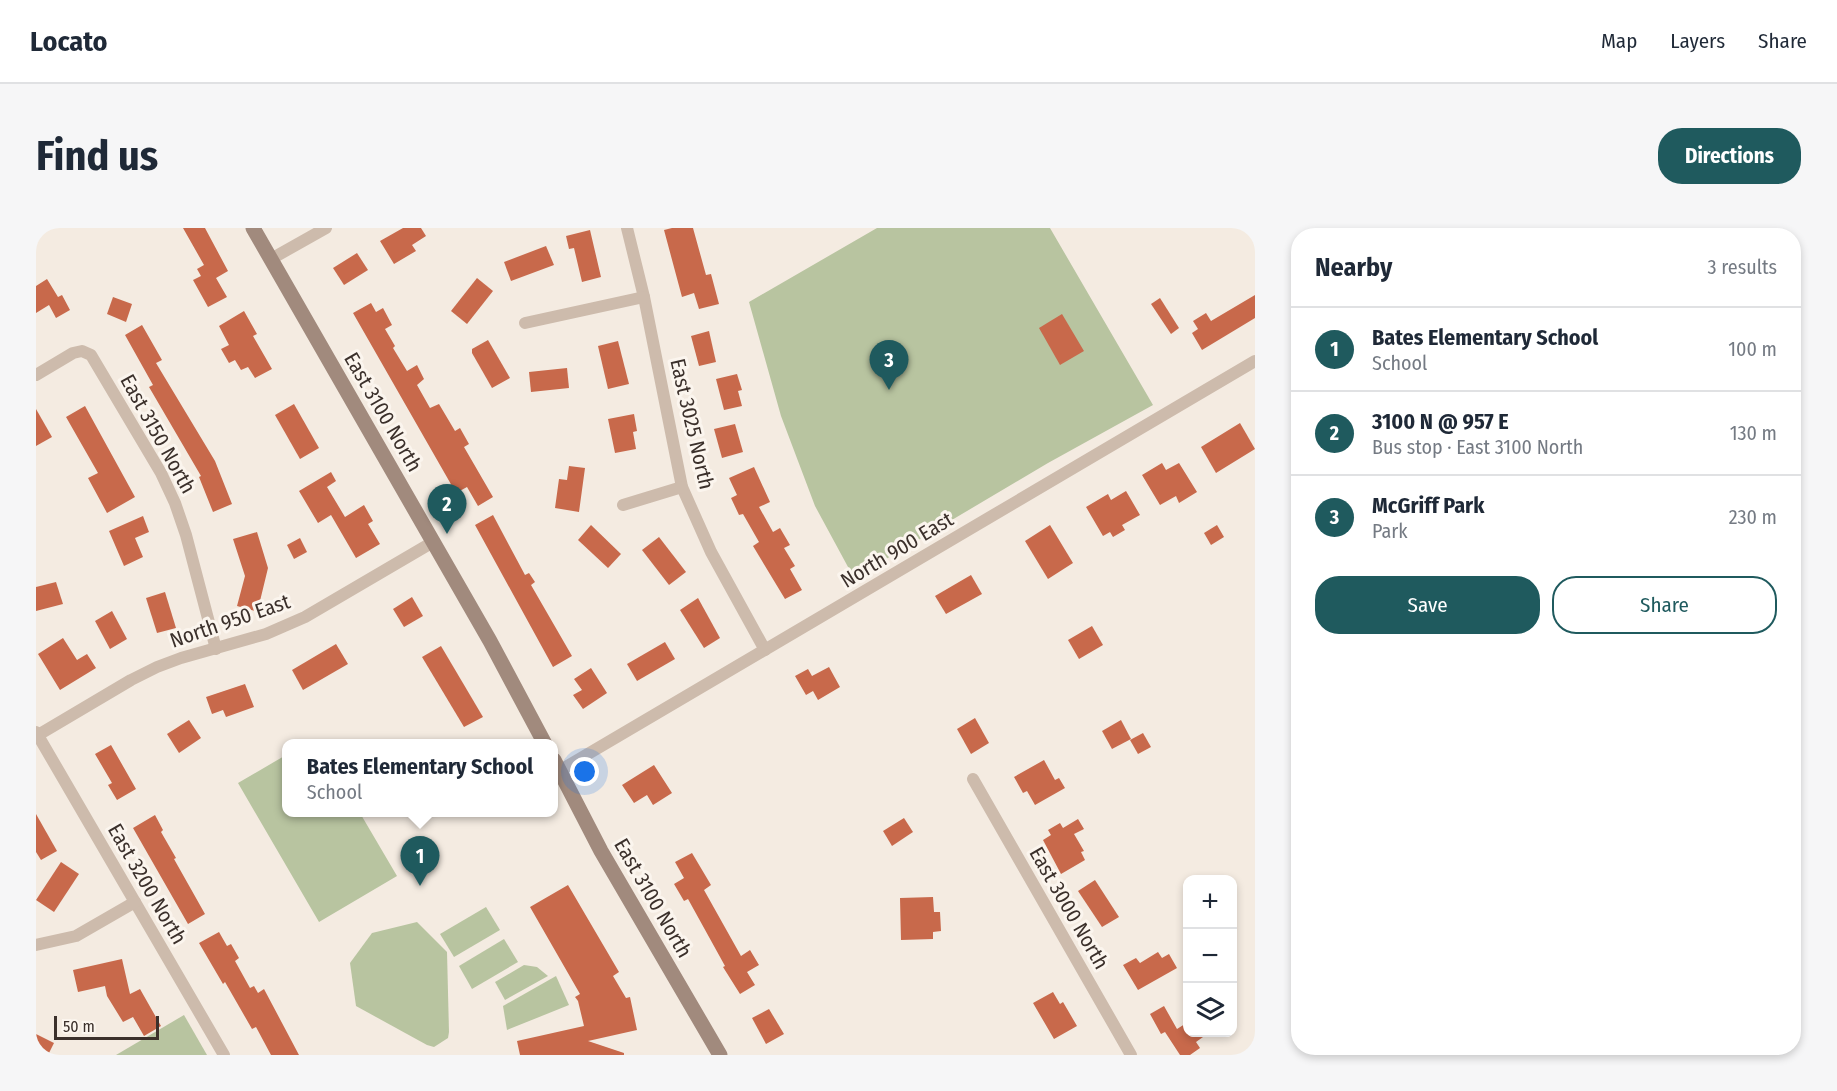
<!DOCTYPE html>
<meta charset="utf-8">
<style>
:root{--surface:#fff;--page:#f6f6f7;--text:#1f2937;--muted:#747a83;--line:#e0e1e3;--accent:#1f5a5e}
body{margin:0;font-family:"Fira Sans Condensed",sans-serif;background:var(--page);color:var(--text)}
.controls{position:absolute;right:18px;bottom:18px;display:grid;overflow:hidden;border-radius:12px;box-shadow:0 3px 9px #0003}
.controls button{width:54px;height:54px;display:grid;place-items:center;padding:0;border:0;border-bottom:2px solid var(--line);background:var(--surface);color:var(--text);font:30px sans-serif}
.scale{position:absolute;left:18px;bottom:15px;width:105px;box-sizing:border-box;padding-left:6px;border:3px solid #3b302b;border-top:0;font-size:16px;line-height:21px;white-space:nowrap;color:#3b302b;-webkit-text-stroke:4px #fbf5ee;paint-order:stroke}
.you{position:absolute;left:549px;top:544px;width:21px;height:21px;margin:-15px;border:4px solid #fff;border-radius:50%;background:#1a73e8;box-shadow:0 0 0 9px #1a73e833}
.badge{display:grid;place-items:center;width:39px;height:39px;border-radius:50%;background:var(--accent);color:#fff;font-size:20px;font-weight:700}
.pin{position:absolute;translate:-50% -50px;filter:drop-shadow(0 2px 3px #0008)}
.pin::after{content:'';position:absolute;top:32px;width:21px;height:18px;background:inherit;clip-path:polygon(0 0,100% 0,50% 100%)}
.popup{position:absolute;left:246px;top:511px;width:276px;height:78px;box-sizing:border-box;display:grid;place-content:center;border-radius:12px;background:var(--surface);filter:drop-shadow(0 2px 4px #0005);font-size:20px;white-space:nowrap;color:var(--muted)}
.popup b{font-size:22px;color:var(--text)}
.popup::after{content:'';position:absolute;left:50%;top:100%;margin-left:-12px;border:12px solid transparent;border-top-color:var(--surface)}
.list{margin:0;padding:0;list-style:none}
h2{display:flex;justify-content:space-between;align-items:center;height:78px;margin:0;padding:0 24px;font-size:26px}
h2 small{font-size:20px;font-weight:400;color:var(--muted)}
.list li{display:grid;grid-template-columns:39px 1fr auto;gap:18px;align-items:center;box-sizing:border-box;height:84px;padding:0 24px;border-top:2px solid var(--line)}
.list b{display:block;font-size:22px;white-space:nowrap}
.list p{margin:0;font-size:20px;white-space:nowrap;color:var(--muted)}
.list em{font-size:20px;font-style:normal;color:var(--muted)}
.actions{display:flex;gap:12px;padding:18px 24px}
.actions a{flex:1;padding:14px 0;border:2px solid var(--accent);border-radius:24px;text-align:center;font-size:21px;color:var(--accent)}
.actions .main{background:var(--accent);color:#fff}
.icon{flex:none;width:33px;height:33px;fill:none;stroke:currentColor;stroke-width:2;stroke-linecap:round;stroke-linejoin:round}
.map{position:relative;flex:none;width:1219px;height:827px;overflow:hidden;border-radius:24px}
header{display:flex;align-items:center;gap:36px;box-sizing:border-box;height:84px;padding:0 30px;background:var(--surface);border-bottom:2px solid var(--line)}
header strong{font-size:28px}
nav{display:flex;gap:33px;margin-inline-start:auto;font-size:21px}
.intro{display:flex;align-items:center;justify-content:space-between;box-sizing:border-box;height:144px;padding:0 36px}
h1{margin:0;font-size:42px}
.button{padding:15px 27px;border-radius:24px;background:var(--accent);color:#fff;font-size:21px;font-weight:700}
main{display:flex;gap:36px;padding:0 36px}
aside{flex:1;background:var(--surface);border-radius:24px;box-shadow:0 3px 9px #0003}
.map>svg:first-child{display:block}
.green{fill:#b8c4a0}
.building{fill:#c8694b}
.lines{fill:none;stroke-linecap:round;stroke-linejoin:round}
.street{stroke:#cdbbac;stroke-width:12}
.secondary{stroke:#a18a7d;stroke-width:15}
.labels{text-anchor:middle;stroke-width:6;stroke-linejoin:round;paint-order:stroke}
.street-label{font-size:21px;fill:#3b302b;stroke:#fbf5ee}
</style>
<header>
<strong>Locato</strong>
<nav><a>Map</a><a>Layers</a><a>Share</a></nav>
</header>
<div class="intro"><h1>Find us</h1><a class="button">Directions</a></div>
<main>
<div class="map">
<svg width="1219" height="827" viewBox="0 0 1219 827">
<rect width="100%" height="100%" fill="#f4ebe1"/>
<g class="green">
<polygon points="841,0 1014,0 1117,177 1012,235 818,350 779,278 745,188 713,74"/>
<polygon points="250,527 250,584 324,585 361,648 283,694 202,555"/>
<polygon points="450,679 464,702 418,729 404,706"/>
<polygon points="381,694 411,724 413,804 412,810 398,819 391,817 320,778 314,735 336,705"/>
<polygon points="468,711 482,734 436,761 423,738"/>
<polygon points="488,737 501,739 512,748 469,772 459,754"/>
<polygon points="520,748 533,777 471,802 467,778"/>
<polygon points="148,787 171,827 80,827"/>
</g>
<g class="building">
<polygon points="147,0 169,0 192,43 180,50 191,69 172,79 157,52 165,48 161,41 168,37"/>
<polygon points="367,0 385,0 390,8 376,17 380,23 358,36 344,13"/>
<polygon points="636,0 657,0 670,47 675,46 683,76 663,81 658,65 646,69 628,2"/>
<polygon points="554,2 565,49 546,54 538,20 533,21 530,8"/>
<polygon points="510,18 518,37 475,53 468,34"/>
<polygon points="321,25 332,42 308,57 297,40"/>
<polygon points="441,50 457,63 431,96 415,83"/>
<polygon points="11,51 22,69 26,67 34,82 20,90 13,77 0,85 0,58"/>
<polygon points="1219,67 1219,90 1166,122 1156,105 1162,101 1157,93 1170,85 1175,93"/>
<polygon points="77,69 96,76 90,94 71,86"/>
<polygon points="1124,70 1143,100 1135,106 1115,76"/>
<polygon points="335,75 340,84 347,80 356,97 349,101 359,118 357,120 371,143 381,137 388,151 381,157 394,180 403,176 419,203 424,200 433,216 428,219 457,269 442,278 431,259 420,265 317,85"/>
<polygon points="208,83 221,106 217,108 236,141 219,150 212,139 205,142 199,132 193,135 185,121 193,117 183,98"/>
<polygon points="1026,86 1048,123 1024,137 1003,100"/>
<polygon points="106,97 126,132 120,135 179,233 196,276 177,284 163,249 165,248 113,159 117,157 89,107"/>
<polygon points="673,103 680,134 663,138 655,108"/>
<polygon points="452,112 474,150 456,160 436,125 436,121"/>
<polygon points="582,113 593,156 572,161 562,118"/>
<polygon points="531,140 533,160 495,164 493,144"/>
<polygon points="701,146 706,162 702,163 706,178 688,182 680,151"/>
<polygon points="258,176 283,220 264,231 239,187"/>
<polygon points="49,178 99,269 71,285 52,250 62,245 30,189"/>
<polygon points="0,181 16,209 0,218"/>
<polygon points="598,186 601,203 597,204 600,221 579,225 572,191"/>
<polygon points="1204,195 1219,221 1180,245 1165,219"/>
<polygon points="699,196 707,224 686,230 678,201"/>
<polygon points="1126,235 1130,242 1143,235 1161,264 1143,275 1140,268 1124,277 1106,247"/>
<polygon points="533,238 549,240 543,284 519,280 523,251 531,252"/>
<polygon points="718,239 734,274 723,279 737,304 744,300 754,317 748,320 759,338 754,341 766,362 749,371 717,318 723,314 707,286 703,287 695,270 701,267 693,250"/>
<polygon points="295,244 300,253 291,259 309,289 328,277 337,293 332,296 344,316 320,330 295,287 282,295 263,263"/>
<polygon points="1090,263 1104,287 1086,297 1089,302 1077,309 1074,304 1067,308 1050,279 1072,266 1075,272"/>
<polygon points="457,287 489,347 493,345 499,354 495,357 536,428 517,439 439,297"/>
<polygon points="107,288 113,304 99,310 107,329 88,338 73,303"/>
<polygon points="555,297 585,326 572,340 542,312"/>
<polygon points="1014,297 1037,335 1012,351 989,313"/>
<polygon points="1181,297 1188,309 1175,317 1168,305"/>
<polygon points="221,304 232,340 224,373 221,374 219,383 201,378 209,348 197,311"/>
<polygon points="623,309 650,344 633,357 606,322"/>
<polygon points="264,310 271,324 258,331 251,317"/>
<polygon points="935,347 946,366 910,386 899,368"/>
<polygon points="20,354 27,376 0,383 0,359"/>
<polygon points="129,364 140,400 121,405 110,370"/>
<polygon points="376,369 387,388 368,399 357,381"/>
<polygon points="662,370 684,410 668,420 644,382"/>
<polygon points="76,383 91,411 74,421 59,393"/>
<polygon points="1056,398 1067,417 1043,431 1032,412"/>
<polygon points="27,410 41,432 51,426 60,440 24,462 2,426"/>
<polygon points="629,414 639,431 601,453 591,436"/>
<polygon points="300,416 312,436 267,462 256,442"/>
<polygon points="405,418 447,489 428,499 386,429"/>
<polygon points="793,439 804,459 782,472 777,463 770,467 759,448 772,441 776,448"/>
<polygon points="555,440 571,465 547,481 537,467 546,462 538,451"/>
<polygon points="209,456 218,479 190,489 187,482 176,486 170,469"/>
<polygon points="939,490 953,515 935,526 921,501"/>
<polygon points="153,492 165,510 143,525 131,506"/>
<polygon points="1085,492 1095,511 1076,521 1066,503"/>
<polygon points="1107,505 1115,519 1102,526 1094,512"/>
<polygon points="75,517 100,561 81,572 72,557 76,555 59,526"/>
<polygon points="1008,532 1019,552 1023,550 1029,560 999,577 991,563 987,565 978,549"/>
<polygon points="618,537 636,565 617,577 611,567 598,575 586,557"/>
<polygon points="0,586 21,623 5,632 0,624"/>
<polygon points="119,587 127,602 125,604 140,630 138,631 169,686 152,696 97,600"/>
<polygon points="868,590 877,604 856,618 847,603"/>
<polygon points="1042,591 1048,601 1038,606 1048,623 1045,624 1049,632 1025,646 1007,612 1015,607 1012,602 1024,595 1027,600"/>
<polygon points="656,625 675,657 668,662 705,728 714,722 723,737 711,744 719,757 704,766 687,739 689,738 652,671 648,673 638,656 648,650 639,634"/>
<polygon points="25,634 43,646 18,684 0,672"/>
<polygon points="1059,652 1083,689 1066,699 1042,663"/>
<polygon points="532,657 583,744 577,748 590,770 594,769 601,802 552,813 588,825 588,827 484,827 481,813 548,798 542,773 539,769 544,766 494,679"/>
<polygon points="897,669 898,684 904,684 905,703 897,704 897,711 865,712 864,670"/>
<polygon points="183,704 191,718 195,716 203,730 199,733 214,760 218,758 222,765 228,761 263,827 235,827 220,799 216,801 189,754 187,756 163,715"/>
<polygon points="1122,724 1126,730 1133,726 1141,740 1102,762 1087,737 1100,730 1104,735"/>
<polygon points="86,731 94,766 104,761 125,798 108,808 97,789 87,794 71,768 69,758 42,764 37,742"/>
<polygon points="1017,764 1024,776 1027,774 1041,798 1018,811 997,775"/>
<polygon points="1128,778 1141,801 1152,794 1152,804 1174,804 1160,814 1164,820 1154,827 1144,827 1129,804 1125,806 1114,786"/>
<polygon points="733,781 748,806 730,816 716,790"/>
<polygon points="0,806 18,815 12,827 0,827"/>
</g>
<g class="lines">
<g class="street">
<polyline points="591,0 608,69 646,259 675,324 729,422"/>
<polyline points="235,31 290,0"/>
<polyline points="489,95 608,69"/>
<polyline points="0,147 37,125 46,123 55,127 125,245 139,275 150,307 180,421"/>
<polyline points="587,277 646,259"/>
<polyline points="0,504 188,827"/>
<polyline points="2,507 95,452 121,439 145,430 230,406 269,389 397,314"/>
<polyline points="523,543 1219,133"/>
<polyline points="937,551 1095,827"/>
<polyline points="0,717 40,708 99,674"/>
</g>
<g class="secondary">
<polyline points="217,0 454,413 509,516"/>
<polyline points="518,532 565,623 684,827"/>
</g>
</g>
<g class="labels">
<g class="street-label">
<text transform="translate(347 184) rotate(60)" y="7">East 3100 North</text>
<text transform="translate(656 196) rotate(77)" y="7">East 3025 North</text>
<text transform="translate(122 206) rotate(61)" y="7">East 3150 North</text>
<text transform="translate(861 322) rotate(-31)" y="7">North 900 East</text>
<text transform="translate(194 393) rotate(-19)" y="7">North 950 East</text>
<text transform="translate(111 656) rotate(60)" y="7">East 3200 North</text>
<text transform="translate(617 670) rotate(60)" y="7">East 3100 North</text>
<text transform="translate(1033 680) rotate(60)" y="7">East 3000 North</text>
</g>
</g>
</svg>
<div class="controls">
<button>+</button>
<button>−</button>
<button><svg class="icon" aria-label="layers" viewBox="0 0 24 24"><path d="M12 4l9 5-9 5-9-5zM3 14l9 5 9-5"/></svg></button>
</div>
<div class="scale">50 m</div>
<div class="you"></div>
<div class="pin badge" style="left:384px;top:658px">1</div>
<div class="popup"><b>Bates Elementary School</b>School</div>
<div class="pin badge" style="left:411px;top:306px">2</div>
<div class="pin badge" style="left:853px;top:162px">3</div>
</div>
<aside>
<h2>Nearby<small>3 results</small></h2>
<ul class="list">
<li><span class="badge">1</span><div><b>Bates Elementary School</b><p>School</p></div><em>100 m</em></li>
<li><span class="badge">2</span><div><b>3100 N @ 957 E</b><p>Bus stop · East 3100 North</p></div><em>130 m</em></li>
<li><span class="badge">3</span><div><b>McGriff Park</b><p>Park</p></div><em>230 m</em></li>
</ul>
<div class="actions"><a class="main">Save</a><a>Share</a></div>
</aside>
</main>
